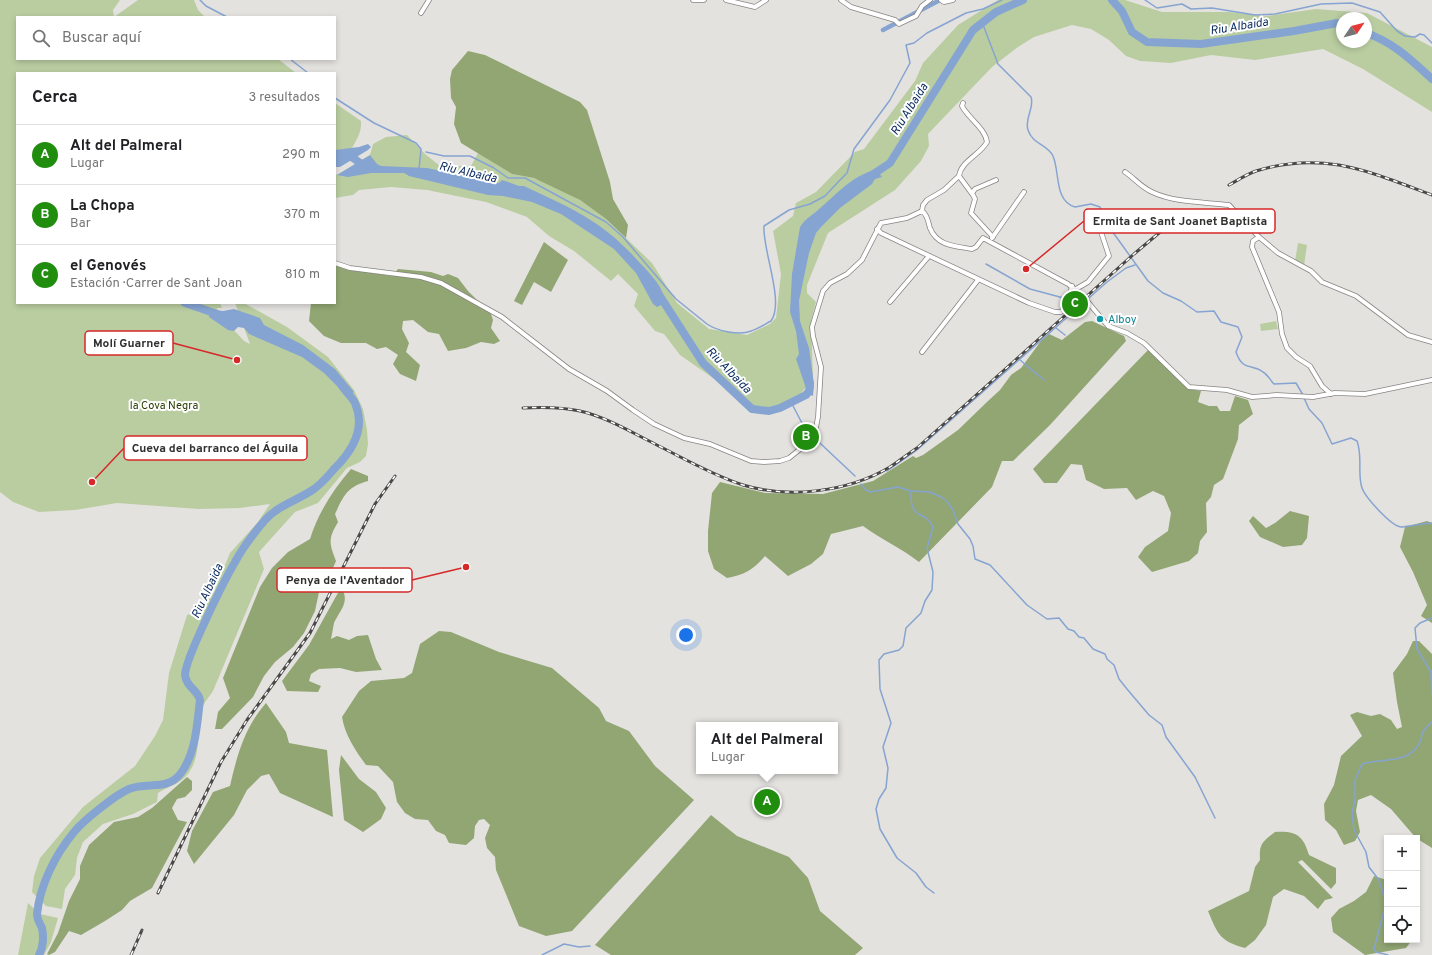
<!DOCTYPE html>
<html lang="es">
<meta charset="utf-8">
<style>
:root{--surface:#fff;--page:#f2f2f2;--text:#202124;--muted:#757577;--line:#e0e0e0;--accent:#208d0e}
body{margin:0;font-family:Overpass,sans-serif;background:var(--page);color:var(--text)}
.controls{position:absolute;right:12px;bottom:12px;display:grid;overflow:hidden;border-radius:0px;box-shadow:0 2px 6px #0003}
.controls button{width:36px;height:36px;display:grid;place-items:center;padding:0;border:0;border-bottom:1px solid var(--line);background:var(--surface);color:var(--text);font:20px sans-serif}
.compass{position:absolute;left:1336px;top:12px;width:36px;height:36px;border-radius:50%;background:var(--surface);box-shadow:0 2px 6px #0003;rotate:55deg}
.you{position:absolute;left:686px;top:635px;width:14px;height:14px;margin:-10px;border:3px solid #fff;border-radius:50%;background:#1a73e8;box-shadow:0 0 0 6px #1a73e833}
.badge{display:grid;place-items:center;width:26px;height:26px;border-radius:50%;background:var(--accent);color:#fff;font-size:13px;font-weight:700}
.pin{position:absolute;translate:-50% -50%;border:2px solid #fff;box-shadow:0 1px 4px #0006}
.popup{position:absolute;left:696px;top:722px;width:142px;height:52px;box-sizing:border-box;display:grid;place-content:center;border-radius:0px;background:var(--surface);filter:drop-shadow(0 1px 3px #0005);font-size:13px;white-space:nowrap;color:var(--muted)}
.popup b{font-size:15px;color:var(--text)}
.popup::after{content:'';position:absolute;left:50%;top:100%;margin-left:-8px;border:8px solid transparent;border-top-color:var(--surface)}
.list{margin:0;padding:0;list-style:none}
h2{display:flex;justify-content:space-between;align-items:center;height:52px;margin:0;padding:0 16px;font-size:17px}
h2 small{font-size:13px;font-weight:400;color:var(--muted)}
.list li{display:grid;grid-template-columns:26px 1fr auto;gap:12px;align-items:center;box-sizing:border-box;height:60px;padding:0 16px;border-top:1px solid var(--line)}
.list b{display:block;font-size:15px;white-space:nowrap}
.list p{margin:0;font-size:13px;white-space:nowrap;color:var(--muted)}
.list em{font-size:13px;font-style:normal;color:var(--muted)}
.icon{flex:none;width:22px;height:22px;fill:none;stroke:currentColor;stroke-width:2;stroke-linecap:round;stroke-linejoin:round}
.map{position:relative;flex:none;width:1432px;height:955px;overflow:hidden}
.search{position:absolute;background:var(--surface);box-shadow:0 2px 6px #0003;left:16px;top:16px;width:320px;height:44px;display:flex;align-items:center;gap:10px;box-sizing:border-box;padding:0 14px;border-radius:0px;color:var(--muted);font-size:15px}
.panel{position:absolute;background:var(--surface);box-shadow:0 2px 6px #0003;left:16px;top:72px;width:320px;height:232px;border-radius:0px}
.map>svg:first-child{display:block}
.green{fill:#bacda1;fill-rule:evenodd}
.forest{fill:#91a673}
.water{fill:#86a4d1}
.lines{fill:none;stroke-linecap:round;stroke-linejoin:round}
.stream{stroke:#86a4d1;stroke-width:1.5}
.canal{stroke:#86a4d1;stroke-width:4.5}
.river{stroke:#86a4d1;stroke-width:8}
.minor-casing{stroke:#878582;stroke-width:5.5}
.minor{stroke:#fff;stroke-width:4}
.rail-casing{stroke:#494846;stroke-width:3}
.rail{stroke:#fff;stroke-width:1.5;stroke-dasharray:4.5;stroke-linecap:butt}
.minor-bridge-casing{stroke:#878582;stroke-width:5.5;stroke-linecap:butt}
.minor-bridge{stroke:#fff;stroke-width:4}
.culture-dot{fill:#0f9aa8;stroke:#fff;stroke-width:1.5}
.labels{text-anchor:middle;stroke-width:4;stroke-linejoin:round;paint-order:stroke}
.culture-label{font-size:11px;fill:#0d838f;stroke:#fff;text-anchor:start}
.park-label{font-size:11px;fill:#2a3d02;stroke:#fff}
.water-label{font-size:12px;font-style:italic;fill:#03265c;stroke:#fff}
.leader{fill:none;stroke:#d62828;stroke-width:1.5}
.callout-dot{fill:#d62828;stroke:#fff;stroke-width:1.5}
.callout{fill:#fff;stroke:#d62828;stroke-width:1.5}
.callout-label{font-size:12px;text-anchor:middle;font-weight:bold;fill:#31302f}
</style>
<div class="map">
<svg width="1432" height="955" viewBox="0 0 1432 955">
<rect width="100%" height="100%" fill="#e4e2df"/>
<g class="green">
<path d="M0,0H120L113,10L114,17L138,0H194L198,10L205,17H17V59H278L296,73H17V303H220L222,308H217L219,314L244,341L250,344L235,303H244L287,327L328,357L354,390L363,409L367,430L368,444L366,456L360,462L347,468L318,503L295,512L259,552L264,569L213,691C210,696 205,701 203,706C193,730 205,752 187,775C179,785 168,786 158,793L157,802L133,814L103,824L83,842L77,858L75,875L65,889L62,909L46,906L32,892L34,876L40,858L83,807L135,766L155,736L163,720L169,673L187,615L201,610L214,592L230,553L258,522L270,504L240,508L199,509L117,503L75,510L39,512L13,502L0,492Z"/>
<path d="M998,0H1125L1162,12H1228L1266,16L1316,9L1367,13L1432,47V112L1363,69L1323,49L1255,60L1211,55L1171,63L1140,61L1126,56L1109,40L1091,29L1072,25L1034,37L1018,47L992,67L928,134L929,146L921,161L895,190L828,233L807,285V293L816,302L811,321L813,376L799,397L772,409L753,406L680,355L664,334L655,331L634,306L638,294L618,274L611,281L574,251L549,236L527,217L486,202L427,190L391,187L359,190L353,195L335,198V172L337,175L370,155L373,144L386,137L407,135L425,154L440,166H471L478,153L512,174L534,178L550,184L580,200L606,219L652,263L677,303L709,329L747,335L770,324L776,318L781,274L773,231L793,216L796,203L816,192L855,152L864,149L915,81L923,63L958,25ZM1342,18H1366V42H1342Z"/>
<path d="M335,103L361,121C362,133 356,140 351,150L335,156Z"/>
<polygon points="1298,243 1307,245 1304,266 1295,261"/>
<polygon points="1276,321 1278,329 1261,331 1260,324"/>
<polygon points="28,903 40,914 58,918 51,942 44,955 18,955"/>
</g>
<g class="forest">
<polygon points="468,51 485,55 580,102 587,110 610,182 613,199 628,225 626,238 606,219 580,200 534,178 512,174 461,143 454,124 456,107 451,98 450,79 452,70"/>
<polygon points="544,242 568,260 551,292 534,282 522,305 514,301"/>
<polygon points="335,265 352,270 392,276 398,269 431,272 443,276 448,274 458,278 468,291 491,314 493,320 491,328 500,341 494,344 481,342 466,348 448,351 439,334 428,332 413,320 403,321 402,329 409,343 406,352 420,365 416,381 400,374 393,364 398,355 386,347 377,349 366,343 341,343 324,336 309,321 311,303 335,303"/>
<path d="M1092,321L1124,336L1126,341L1050,425L1013,461H1002L992,487L919,562C901,548 881,539 863,526L831,534L823,554L811,564L788,576L765,556C754,569 744,575 727,578L714,569L708,551V531L712,493L720,482L765,493L823,494L873,481L913,456L916,458L923,455L958,430L988,401L1000,390L1011,375L1021,368L1041,341L1049,334L1062,340L1085,322Z"/>
<polygon points="1149,349 1183,384 1189,389 1201,391 1198,402 1209,406 1217,406 1220,411 1230,411 1235,396 1248,400 1253,414 1239,425 1238,439 1223,479 1214,485 1211,497 1206,503 1207,532 1200,541 1198,553 1189,561 1152,572 1138,557 1145,547 1168,531 1171,513 1164,496 1153,491 1136,500 1127,488 1104,489 1086,480 1082,465 1071,464 1057,483 1044,483 1033,469"/>
<path d="M351,469L368,476V481C347,487 344,495 335,514L338,522C328,539 329,543 336,561L329,577L319,592L315,611L304,633L293,647L275,662L264,676L253,697L222,729H215L218,712L230,698L223,678L260,587L272,568L288,552L310,539C318,513 333,490 351,469Z"/>
<polygon points="1290,511 1309,516 1307,538 1302,545 1283,547 1260,537 1249,521 1253,516 1266,528 1275,523"/>
<polygon points="1427,521 1432,523 1432,623 1421,616 1427,605 1413,572 1400,547 1405,527"/>
<path d="M339,591H343C349,603 339,612 334,623C333,628 332,634 331,639L337,636L349,640L357,636L368,635L376,659L382,670L356,672L340,668L319,669L311,674L309,681L321,686L318,692L287,691L282,681L309,645Z"/>
<path d="M439,631L451,632L499,652L552,668L599,708L606,721L629,731L655,766L694,800L572,931L546,936L519,926L496,870L495,857L487,848L485,838L490,825L484,819L479,820L475,826L474,838L466,845L449,843L445,835L436,831L428,820L415,819L405,813L397,802L393,782L378,766L366,765C355,750 345,735 342,717L359,691L371,681L404,678L412,673L420,644Z"/>
<polygon points="1413,641 1419,641 1432,654 1432,848 1416,838 1391,809 1371,795 1358,800 1356,811 1360,832 1355,841 1344,845 1336,830 1325,820 1324,804 1334,785 1341,756 1362,736 1350,715 1357,712 1371,716 1380,714 1391,720 1397,729 1402,727 1397,702 1393,673 1407,654"/>
<path d="M266,703L286,732L289,743L327,750L333,817L280,793L269,774L261,776L247,790L234,815L194,864L187,851L192,831L213,792L230,786C237,755 245,727 266,703Z"/>
<polygon points="341,755 359,779 376,792 386,808 381,819 363,832 344,820 339,770"/>
<polygon points="187,777 192,781 192,790 185,797 177,799 172,808 178,820 187,822 152,888 130,901 122,910 105,921 81,935 69,931 55,952 49,955 47,954 58,933 69,901 80,879 80,866 89,845 114,822 138,817 152,808"/>
<polygon points="711,815 737,836 789,857 808,878 820,911 863,948 855,955 611,955 595,945"/>
<path d="M1275,832C1296,831 1303,835 1309,855L1336,868V883L1331,889L1302,860L1298,862L1333,898L1325,900L1318,909L1304,896L1284,889L1273,897L1266,925L1255,940L1245,948C1220,941 1218,935 1208,911L1249,891L1255,867L1260,860C1259,844 1262,842 1275,832Z"/>
<polygon points="1374,876 1387,880 1387,940 1412,940 1406,948 1365,955 1333,932 1331,918 1339,909 1354,901 1366,892"/>
</g>
<g class="water">
<polygon points="368,144 371,147 368,150 340,167 335,167 335,150 359,147"/>
<path d="M370,155L377,164L381,166L427,168L499,183L502,180L519,186H524C573,209 603,221 640,263C646,269 661,285 662,292C663,296 662,301 661,305L657,307L653,304L636,273L614,249L561,214L532,202L503,196L488,195L409,176L404,173H371L348,177L337,175Z"/>
<path d="M876,169L882,177L875,179L872,184L840,208L821,227L816,233L809,253L799,301L800,321L809,348L814,384L813,396L808,394L796,359L799,354L796,331L790,312L792,274L800,227C805,219 811,216 818,210C838,193 849,178 876,169Z"/>
<polygon points="234,309 260,318 264,325 303,345 335,369 354,392 347,396 324,373 302,357 249,334 244,328 238,327 234,331 228,330 209,317 210,310 223,311"/>
</g>
<g class="lines">
<g class="stream">
<polyline points="200,0 206,6 227,17"/>
<polyline points="1145,0 1157,8 1182,4 1191,9 1212,8 1255,15 1275,14 1321,4 1352,3 1380,12 1397,31 1405,36 1415,37 1420,34 1424,35 1432,43"/>
<path d="M982,22L998,64L1031,97C1035,108 1024,118 1028,130C1033,145 1047,144 1053,156C1060,172 1054,201 1075,207L1091,204L1100,207L1112,231L1148,281L1163,293L1181,301L1197,312L1214,311L1221,322L1238,327L1242,337L1236,352C1243,372 1251,363 1263,372C1268,375 1270,380 1274,384L1296,383L1303,395"/>
<polyline points="290,59 308,73"/>
<polyline points="335,98 374,123 416,143 421,149 419,169"/>
<path d="M426,152L444,156H470L494,168L508,178H525L606,222L623,237L676,299L707,324C717,331 740,336 751,331C758,329 765,324 771,321C785,302 762,249 764,226L789,210L810,204L825,196L840,180L847,173L854,149L890,100L910,63L906,45L914,43L927,33L966,13L983,9L1002,0"/>
<polyline points="986,264 1030,289 1071,300"/>
<polyline points="1056,328 1065,335"/>
<polyline points="1020,360 1044,380"/>
<path d="M1304,398L1309,409L1322,423L1332,444L1351,438L1357,441C1363,457 1357,473 1362,488C1365,497 1391,526 1401,527C1406,527 1425,523 1432,523"/>
<polyline points="791,402 805,429 855,476"/>
<polyline points="887,471 917,450 1107,282 1126,268 1135,265"/>
<polyline points="861,484 866,490 870,492 898,487 911,491 930,492 941,497 947,501 953,510 958,524 970,539 973,546 975,559 990,565 1027,605 1047,619 1059,618 1068,629 1074,631 1079,637 1084,638 1093,649 1105,654 1107,659 1114,665 1119,679 1127,689 1149,715 1162,725 1166,737 1195,777 1215,818"/>
<path d="M911,492C910,522 925,509 933,527L927,548L933,572L932,590L925,601L921,613L906,628L903,646L899,650L884,654L879,660L880,689L891,723L883,747L888,768L886,788L879,799L876,809L880,829L897,858L916,873L926,887L934,893"/>
<polyline points="1432,618 1420,623 1415,628 1417,649 1431,672 1432,695"/>
<polyline points="542,955 564,944 579,947 590,946"/>
<path d="M1388,955L1376,952L1374,949L1386,903L1379,880L1369,867L1366,852L1354,830L1352,813L1355,801V780L1362,764C1379,758 1405,764 1417,747C1425,737 1417,734 1432,722"/>
</g>
<polyline class="canal" points="883,30 940,0"/>
<g class="river">
<polyline points="1112,0 1122,11 1132,32 1147,42 1201,44 1294,31 1337,23 1342,25"/>
<path d="M1366,33C1393,42 1411,60 1432,79"/>
<polyline points="335,158 349,155 367,168"/>
<polyline points="869,177 890,163 973,30 996,12 1023,0"/>
<polyline points="656,290 703,363 752,409 769,411 780,408 806,395 809,391 810,384"/>
<polyline points="185,303 220,315"/>
<path d="M39,955C43,948 44,937 42,928C40,923 37,920 37,914C40,885 55,855 74,832C83,821 115,795 129,789C147,781 167,792 181,773C196,753 197,724 200,700C198,690 186,687 185,675C185,659 225,579 235,562C243,547 254,533 265,520C278,506 295,501 311,491C321,485 328,476 335,468C352,451 366,428 355,403C352,397 346,392 342,386"/>
</g>
<defs>
<g id="minor">
<polyline points="693,0 704,0"/>
<polyline points="726,0 755,7 766,0"/>
<polyline points="841,0 851,7 895,20 899,24 916,16 922,6 930,0"/>
<polyline points="941,0 944,2 953,0"/>
<polyline points="421,13 429,0"/>
<path d="M963,103L962,106C968,118 985,128 987,142C980,155 961,161 959,176L973,195L975,199L971,213L993,237"/>
<path d="M1125,172C1134,178 1141,187 1152,192C1175,203 1205,202 1229,205L1259,237L1278,253L1311,271L1322,282L1356,296L1408,335L1432,342"/>
<polyline points="972,193 975,189 996,180"/>
<polyline points="922,211 923,205 927,200 944,190 959,176"/>
<polyline points="877,229 881,233 1029,303 1055,312 1061,312 1074,300 1071,290 1072,286"/>
<polyline points="1259,237 1253,241 1252,247 1279,312 1282,334 1287,348 1296,357 1310,366 1322,386 1331,394"/>
<polyline points="992,238 1024,192"/>
<path d="M335,263L350,268L421,277L441,283L502,317L569,369L607,391L633,410L654,424L684,438L710,444L751,461L764,462L780,461L789,458L814,438L818,417L821,367L813,336L812,327L823,291L830,283L847,274L862,260L881,223L907,218L922,211C928,215 928,222 930,228C937,246 955,246 972,249L976,247L983,238L1068,284L1080,293"/>
<polyline points="1076,289 1088,282 1109,256 1100,229"/>
<polyline points="1087,301 1108,326 1127,333 1144,343 1189,387 1227,390 1252,397 1277,395 1313,397 1335,393 1365,394 1432,380"/>
<polyline points="890,302 929,256"/>
<polyline points="922,352 978,280"/>
</g>
</defs>
<use href="#minor" class="minor-casing"/>
<use href="#minor" class="minor"/>
<defs>
<g id="rail">
<path d="M1229,185C1238,180 1247,174 1256,171C1324,150 1370,172 1432,195"/>
<path d="M523,408C542,407 561,407 580,411C606,417 631,432 655,444C683,458 712,475 743,485C789,499 848,492 890,467C899,461 908,454 917,448L1134,254L1178,217"/>
<polyline points="158,893 221,762 247,720 310,633 375,504 395,476"/>
<polyline points="131,955 142,930"/>
</g>
</defs>
<use href="#rail" class="rail-casing"/>
<use href="#rail" class="rail"/>
<defs>
<polyline id="minor-bridge" points="1080,293 1087,301"/>
</defs>
<use href="#minor-bridge" class="minor-bridge-casing"/>
<use href="#minor-bridge" class="minor-bridge"/>
</g>
<circle class="culture-dot" cx="1100" cy="319" r="4"/>
<g class="labels">
<g class="culture-label">
<text x="1108" y="323">Alboy</text>
</g>
<g class="park-label">
<text x="164" y="409">la Cova Negra</text>
</g>
<g class="water-label">
<text transform="translate(1239 26) rotate(-9)" y="4">Riu Albaida</text>
<text transform="translate(909 109) rotate(-58)" y="4">Riu Albaida</text>
<text transform="translate(468 172) rotate(13)" y="4">Riu Albaida</text>
<text transform="translate(729 370) rotate(46)" y="4">Riu Albaida</text>
<text transform="translate(207 591) rotate(-65)" y="4">Riu Albaida</text>
</g>
</g>
<path class="leader" d="M1026 269L1084 221M237 360L173 343M92 482L124 448M466 567L412 580"/>
<g class="callout-dot">
<circle cx="1026" cy="269" r="4"/>
<circle cx="237" cy="360" r="4"/>
<circle cx="92" cy="482" r="4"/>
<circle cx="466" cy="567" r="4"/>
</g>
<g class="callout">
<rect x="1084" y="209" width="191" height="24" rx="4"/>
<rect x="85" y="331" width="88" height="24" rx="4"/>
<rect x="124" y="436" width="183" height="24" rx="4"/>
<rect x="277" y="568" width="135" height="24" rx="4"/>
</g>
<g class="callout-label">
<text x="1180" y="225">Ermita de Sant Joanet Baptista</text>
<text x="129" y="347">Molí Guarner</text>
<text x="215" y="452">Cueva del barranco del Águila</text>
<text x="345" y="584">Penya de l'Aventador</text>
</g>
</svg>
<div class="controls">
<button>+</button>
<button>−</button>
<button><svg class="icon" aria-label="locate" viewBox="0 0 24 24"><circle cx="12" cy="12" r="6"/><path d="M12 2v4M12 18v4M2 12h4M18 12h4"/></svg></button>
</div>
<svg class="compass" viewBox="-18 -18 36 36"><path d="M0-13l5 13h-10z" fill="#e53935"/><path d="M0 13l5-13h-10z" fill="#757577"/></svg>
<div class="you"></div>
<div class="pin badge" style="left:767px;top:802px">A</div>
<div class="popup"><b>Alt del Palmeral</b>Lugar</div>
<div class="pin badge" style="left:806px;top:437px">B</div>
<div class="pin badge" style="left:1075px;top:304px">C</div>
<div class="search"><svg class="icon" aria-label="search" viewBox="0 0 24 24"><circle cx="10" cy="10" r="6"/><path d="M15 15l6 6"/></svg>Buscar aquí</div>
<section class="panel">
<h2>Cerca<small>3 resultados</small></h2>
<ul class="list">
<li><span class="badge">A</span><div><b>Alt del Palmeral</b><p>Lugar</p></div><em>290 m</em></li>
<li><span class="badge">B</span><div><b>La Chopa</b><p>Bar</p></div><em>370 m</em></li>
<li><span class="badge">C</span><div><b>el Genovés</b><p>Estación · Carrer de Sant Joan</p></div><em>810 m</em></li>
</ul>
</section>
</div>
